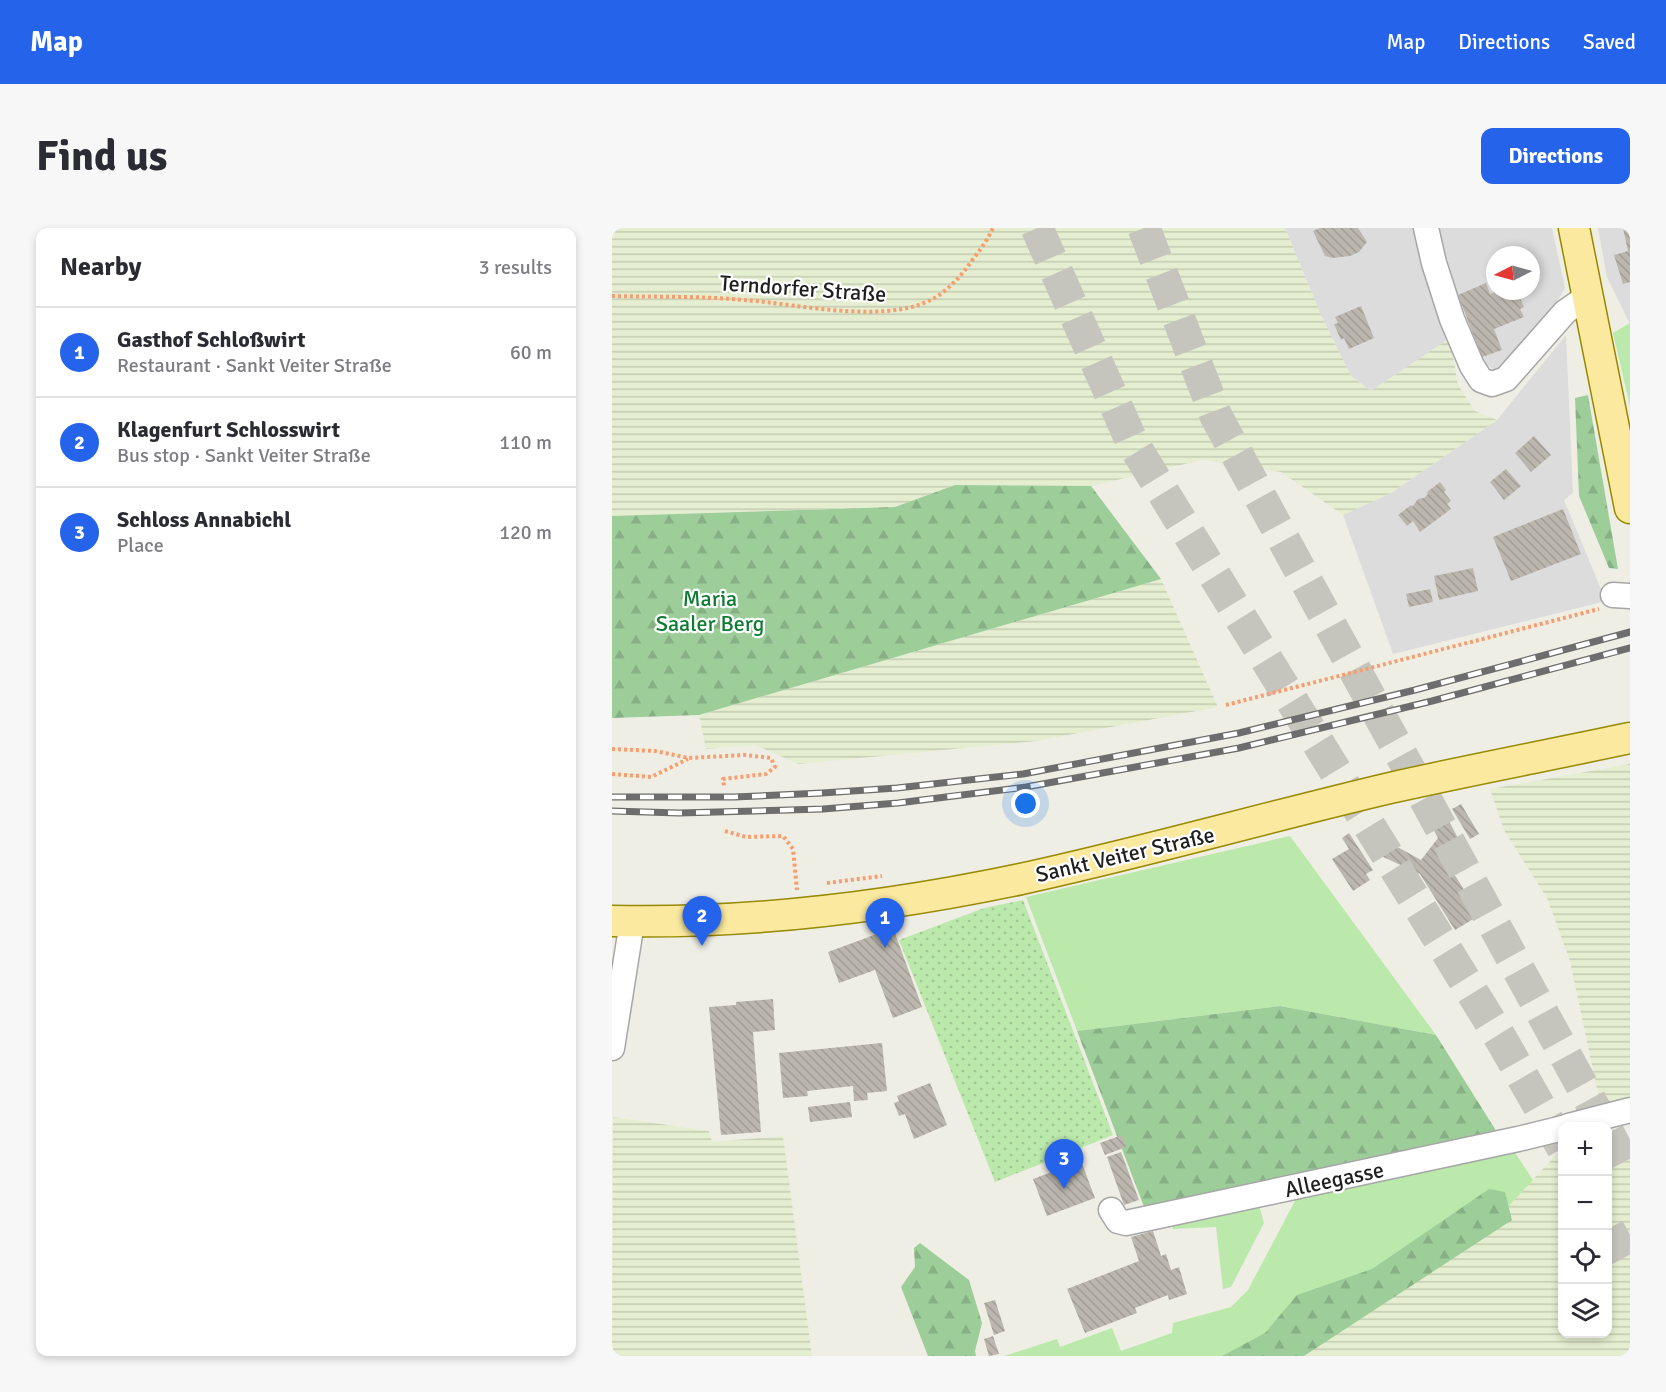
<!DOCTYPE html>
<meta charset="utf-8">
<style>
:root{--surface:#fff;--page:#f7f7f7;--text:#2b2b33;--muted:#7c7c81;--line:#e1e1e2;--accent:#2563eb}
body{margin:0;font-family:Signika,sans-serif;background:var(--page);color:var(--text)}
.controls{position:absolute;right:18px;bottom:18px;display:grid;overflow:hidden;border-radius:12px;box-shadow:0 3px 9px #0003}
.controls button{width:54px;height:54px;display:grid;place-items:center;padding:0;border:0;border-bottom:2px solid var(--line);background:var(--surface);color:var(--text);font:30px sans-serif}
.compass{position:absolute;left:874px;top:18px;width:54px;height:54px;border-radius:50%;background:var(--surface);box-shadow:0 3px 9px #0003;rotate:264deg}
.you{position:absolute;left:414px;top:576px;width:21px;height:21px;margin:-15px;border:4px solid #fff;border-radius:50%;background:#1a73e8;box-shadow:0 0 0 9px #1a73e833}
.badge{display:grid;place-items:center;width:39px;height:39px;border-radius:50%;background:var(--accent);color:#fff;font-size:20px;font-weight:700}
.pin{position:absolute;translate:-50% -50px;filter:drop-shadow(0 2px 3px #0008)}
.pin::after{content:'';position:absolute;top:32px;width:21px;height:18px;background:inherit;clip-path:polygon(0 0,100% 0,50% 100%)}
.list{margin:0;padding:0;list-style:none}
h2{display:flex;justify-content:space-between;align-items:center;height:78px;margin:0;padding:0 24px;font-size:26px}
h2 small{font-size:20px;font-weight:400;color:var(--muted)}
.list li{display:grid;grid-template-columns:39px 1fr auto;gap:18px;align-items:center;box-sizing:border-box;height:90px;padding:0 24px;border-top:2px solid var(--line)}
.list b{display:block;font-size:22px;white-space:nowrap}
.list p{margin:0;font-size:20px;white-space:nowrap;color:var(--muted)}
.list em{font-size:20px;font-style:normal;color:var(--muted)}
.icon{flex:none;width:33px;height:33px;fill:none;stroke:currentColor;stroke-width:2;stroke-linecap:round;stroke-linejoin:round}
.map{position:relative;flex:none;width:1018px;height:1128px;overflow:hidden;border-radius:12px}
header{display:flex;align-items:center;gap:36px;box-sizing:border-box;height:84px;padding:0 30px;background:var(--accent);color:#fff}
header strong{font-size:28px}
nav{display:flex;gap:33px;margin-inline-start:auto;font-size:21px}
.intro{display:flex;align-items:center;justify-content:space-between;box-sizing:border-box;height:144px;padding:0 36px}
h1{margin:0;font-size:42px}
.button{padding:15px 27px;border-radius:12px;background:var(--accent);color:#fff;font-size:21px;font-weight:700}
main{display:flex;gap:36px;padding:0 36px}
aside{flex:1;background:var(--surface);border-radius:12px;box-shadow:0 3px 9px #0003}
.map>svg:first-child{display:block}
.residential{fill:#dddcdc;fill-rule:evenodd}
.farmland{fill:url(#farmland-rules)}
.grass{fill:#bbe9ab}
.forest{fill:url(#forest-firs)}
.garden{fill:url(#garden-dots)}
.building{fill:url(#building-back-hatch)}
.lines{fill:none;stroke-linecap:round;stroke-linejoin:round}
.highway-tunnel{stroke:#c5c5bd;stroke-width:33;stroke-dasharray:33 16;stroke-linecap:butt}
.minor-casing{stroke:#a6a6a6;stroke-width:27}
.major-casing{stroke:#978902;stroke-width:33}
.path{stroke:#f89d6d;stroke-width:4;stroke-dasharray:3 3;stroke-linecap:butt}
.minor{stroke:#fff;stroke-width:24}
.major{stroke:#fae99f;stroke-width:30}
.rail-casing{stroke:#6d6d6d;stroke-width:7}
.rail{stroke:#fff;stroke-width:4.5;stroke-dasharray:14;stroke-linecap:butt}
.labels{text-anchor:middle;stroke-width:4.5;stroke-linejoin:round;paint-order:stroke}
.street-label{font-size:22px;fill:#1f1f1f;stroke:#fff}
.park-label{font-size:22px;fill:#0d7c31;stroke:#fff}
</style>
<header>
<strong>Map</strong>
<nav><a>Map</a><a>Directions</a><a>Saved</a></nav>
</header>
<div class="intro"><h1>Find us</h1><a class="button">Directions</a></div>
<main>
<aside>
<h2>Nearby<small>3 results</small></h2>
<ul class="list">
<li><span class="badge">1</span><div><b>Gasthof Schloßwirt</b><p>Restaurant · Sankt Veiter Straße</p></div><em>60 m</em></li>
<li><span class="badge">2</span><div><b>Klagenfurt Schlosswirt</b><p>Bus stop · Sankt Veiter Straße</p></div><em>110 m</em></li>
<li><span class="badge">3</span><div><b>Schloss Annabichl</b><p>Place</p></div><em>120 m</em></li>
</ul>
</aside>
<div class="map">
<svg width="1018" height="1128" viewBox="0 0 1018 1128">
<defs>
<pattern id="farmland-rules" width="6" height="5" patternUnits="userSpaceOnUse" patternTransform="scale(1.5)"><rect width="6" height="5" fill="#e5eed0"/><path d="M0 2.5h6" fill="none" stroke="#c4ccb2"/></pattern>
<pattern id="forest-firs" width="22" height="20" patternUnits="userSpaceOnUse" patternTransform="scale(1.5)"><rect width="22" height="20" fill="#9dce9a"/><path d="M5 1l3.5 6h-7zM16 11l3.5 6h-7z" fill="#87b084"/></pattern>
<pattern id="garden-dots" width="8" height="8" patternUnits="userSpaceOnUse" patternTransform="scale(1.5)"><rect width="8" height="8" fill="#bbe9ab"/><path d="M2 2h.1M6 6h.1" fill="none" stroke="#a0c793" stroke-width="1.8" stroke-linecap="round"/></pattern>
<pattern id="building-back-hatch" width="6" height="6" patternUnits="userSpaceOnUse" patternTransform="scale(1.5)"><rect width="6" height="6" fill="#bcb7ae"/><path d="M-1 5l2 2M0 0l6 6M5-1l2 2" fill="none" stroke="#a19d95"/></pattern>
</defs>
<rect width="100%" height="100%" fill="#efeee5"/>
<g class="residential">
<polygon points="673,0 801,0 809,30 838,110 759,163 739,148 709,87"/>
<path d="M826,0H940L953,60L941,81L894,140L883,142L873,136L846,67ZM883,27H919V63H883Z"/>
<polygon points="986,0 1018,0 1018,96 995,49"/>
<polygon points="954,107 961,265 952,272 994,373 781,426 731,287 779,265 885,192"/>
</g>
<g class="farmland">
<polygon points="0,0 673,0 709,87 739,148 759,163 838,110 846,157 863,183 885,192 779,265 731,287 669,244 590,232 479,258 343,257 283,279 0,288"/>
<polygon points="549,351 606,479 424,513 187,536 143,517 94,521 87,487"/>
<polygon points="1018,536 1018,873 989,880 958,733 935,670 892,602 878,561"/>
<polygon points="1,889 97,903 100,914 171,908 200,1128 0,1128"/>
<polygon points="1018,920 1018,1128 671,1128 874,1002 943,928 950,927 951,1106 996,1106 996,922"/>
</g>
<g class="grass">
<polygon points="1018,95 1018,178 1001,105"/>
<polygon points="678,608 824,807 668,778 465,803 414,669"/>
<polygon points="900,920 921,952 874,1002 671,1128 392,1128 445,1111 448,1119 500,1100 509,1123 560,1105 561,1095 619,1079 636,1062 686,967"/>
<polygon points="646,973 652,995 619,1059 611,1061 604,999 561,1001 560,994"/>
</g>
<g class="forest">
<polygon points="976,167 1006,341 997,340 967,268 963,170"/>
<polygon points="343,257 479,258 549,351 87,487 0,490 0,288 283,279"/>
<polygon points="668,778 824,807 888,909 534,984 465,803"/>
<polygon points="877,961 893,964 900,992 692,1128 610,1128 653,1105 685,1067 760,1041"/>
<polygon points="308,1015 357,1052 370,1095 363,1123 364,1128 316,1128 289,1059 303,1039 302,1020"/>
</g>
<polygon class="garden" points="411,672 501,907 383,954 287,712 372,680"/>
<g class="building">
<polygon points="708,0 746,0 755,14 747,24 738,28 720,30 713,28 701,3"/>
<polygon points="1011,0 1018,0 1018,54 1011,56 1002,27 1016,23"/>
<polygon points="874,55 878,66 885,63 905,63 912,79 908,81 912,89 882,101 890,122 870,129 846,67"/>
<polygon points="749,78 762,110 737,121 732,110 729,112 722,96 726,95 723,89"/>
<polygon points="922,208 939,227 919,244 903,225"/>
<polygon points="894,241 909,258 892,272 878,254"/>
<polygon points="828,254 834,262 832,264 839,273 835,276 839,281 808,304 801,293 795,298 786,287 799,277 800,279 806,271 812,270 816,266 815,264"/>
<polygon points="951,281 969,326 899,353 881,309"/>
<polygon points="861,340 866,363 827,372 822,348"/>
<polygon points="818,361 821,374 797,379 794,366"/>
<polygon points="849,576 867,606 858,611 840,581"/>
<polygon points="832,584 847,612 832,630 868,687 843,702 808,646 767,627 756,607 771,599 782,617 809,632 826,610 816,592"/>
<polygon points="737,605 761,642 754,646 758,652 741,663 720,631 737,621 730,610"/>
<polygon points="281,700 310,779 281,790 263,742 227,755 216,724"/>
<polygon points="161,771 163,802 141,804 149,904 109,907 97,779 124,777 124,774"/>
<polygon points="270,815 275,863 255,865 256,872 242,873 241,858 195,863 196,868 171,870 167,825"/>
<polygon points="318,855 335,897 302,911 293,886 287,888 282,875 287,873 285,868"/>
<polygon points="238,874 240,889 198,894 196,879"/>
<polygon points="510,907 514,919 493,927 488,915"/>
<polygon points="509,924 527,972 512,977 495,929"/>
<polygon points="469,933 483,970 435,988 421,951"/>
<polygon points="541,1003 549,1028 554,1026 559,1042 567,1039 575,1066 557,1072 556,1067 523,1080 525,1085 473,1105 455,1061 527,1033 519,1009"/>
<polygon points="383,1072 393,1103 382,1107 372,1075"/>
<polygon points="381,1108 387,1126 377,1128 372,1111"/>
</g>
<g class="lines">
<g class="highway-tunnel">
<polyline points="425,0 520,214 889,811 951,920"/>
<polyline points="532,0 604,188 992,898"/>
<polyline points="996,905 1018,947"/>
<polyline points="996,1001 1018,1041"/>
</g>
<defs>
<g id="minor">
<polyline points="814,0 822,35 840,91 860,138 869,152 880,156 894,151 953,84 976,68"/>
<polyline points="1001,367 1018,368"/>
<polyline points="0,820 20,694"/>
<polyline points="956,898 1018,882"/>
<polyline points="499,982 506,993 514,995 906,911 951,900"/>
</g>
<g id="major">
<polyline points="962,0 1018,280"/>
<path d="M0,693C136,696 276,679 409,651C533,624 655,589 778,560C858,542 938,527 1018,510"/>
</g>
</defs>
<use href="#minor" class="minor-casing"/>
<use href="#major" class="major-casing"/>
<g class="path">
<path d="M0,68C44,69 89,68 133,72C188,76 284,100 330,65C343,55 352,44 361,31C369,21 376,11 381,0"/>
<polyline points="614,477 987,381"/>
<polyline points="0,521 43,523 77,530 133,527 159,530 163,539 154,546 111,551 112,558"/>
<polyline points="0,546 39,549 76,531"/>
<polyline points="113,603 134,609 171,608 181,621 185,662"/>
<polyline points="215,655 270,648"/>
</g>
<use href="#minor" class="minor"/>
<use href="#major" class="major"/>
<defs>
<g id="rail">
<polyline points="0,569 122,569 210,565 285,560 411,546 627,505 803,462 1018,404"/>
<polyline points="0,583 67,585 211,581 286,575 414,559 627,520 820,473 1018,420"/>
</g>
</defs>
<use href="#rail" class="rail-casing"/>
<use href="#rail" class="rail"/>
</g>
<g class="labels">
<g class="street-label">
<text transform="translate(191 60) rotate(4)" y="8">Terndorfer Straße</text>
<text transform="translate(513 626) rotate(-13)" y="8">Sankt Veiter Straße</text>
<text transform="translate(722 951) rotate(-12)" y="8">Alleegasse</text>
</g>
<g class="park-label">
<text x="98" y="378">Maria<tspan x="98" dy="25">Saaler Berg</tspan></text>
</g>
</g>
</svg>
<div class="controls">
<button>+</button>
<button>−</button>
<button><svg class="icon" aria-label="locate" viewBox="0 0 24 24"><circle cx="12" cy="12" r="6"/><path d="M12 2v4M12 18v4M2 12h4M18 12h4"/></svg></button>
<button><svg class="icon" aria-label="layers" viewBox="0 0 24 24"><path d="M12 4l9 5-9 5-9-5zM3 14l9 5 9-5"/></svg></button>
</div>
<svg class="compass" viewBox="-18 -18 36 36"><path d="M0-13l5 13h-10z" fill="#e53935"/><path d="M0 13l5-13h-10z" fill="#7c7c81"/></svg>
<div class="you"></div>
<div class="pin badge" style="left:273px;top:720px">1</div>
<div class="pin badge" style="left:90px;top:718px">2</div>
<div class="pin badge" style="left:452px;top:961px">3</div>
</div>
</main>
